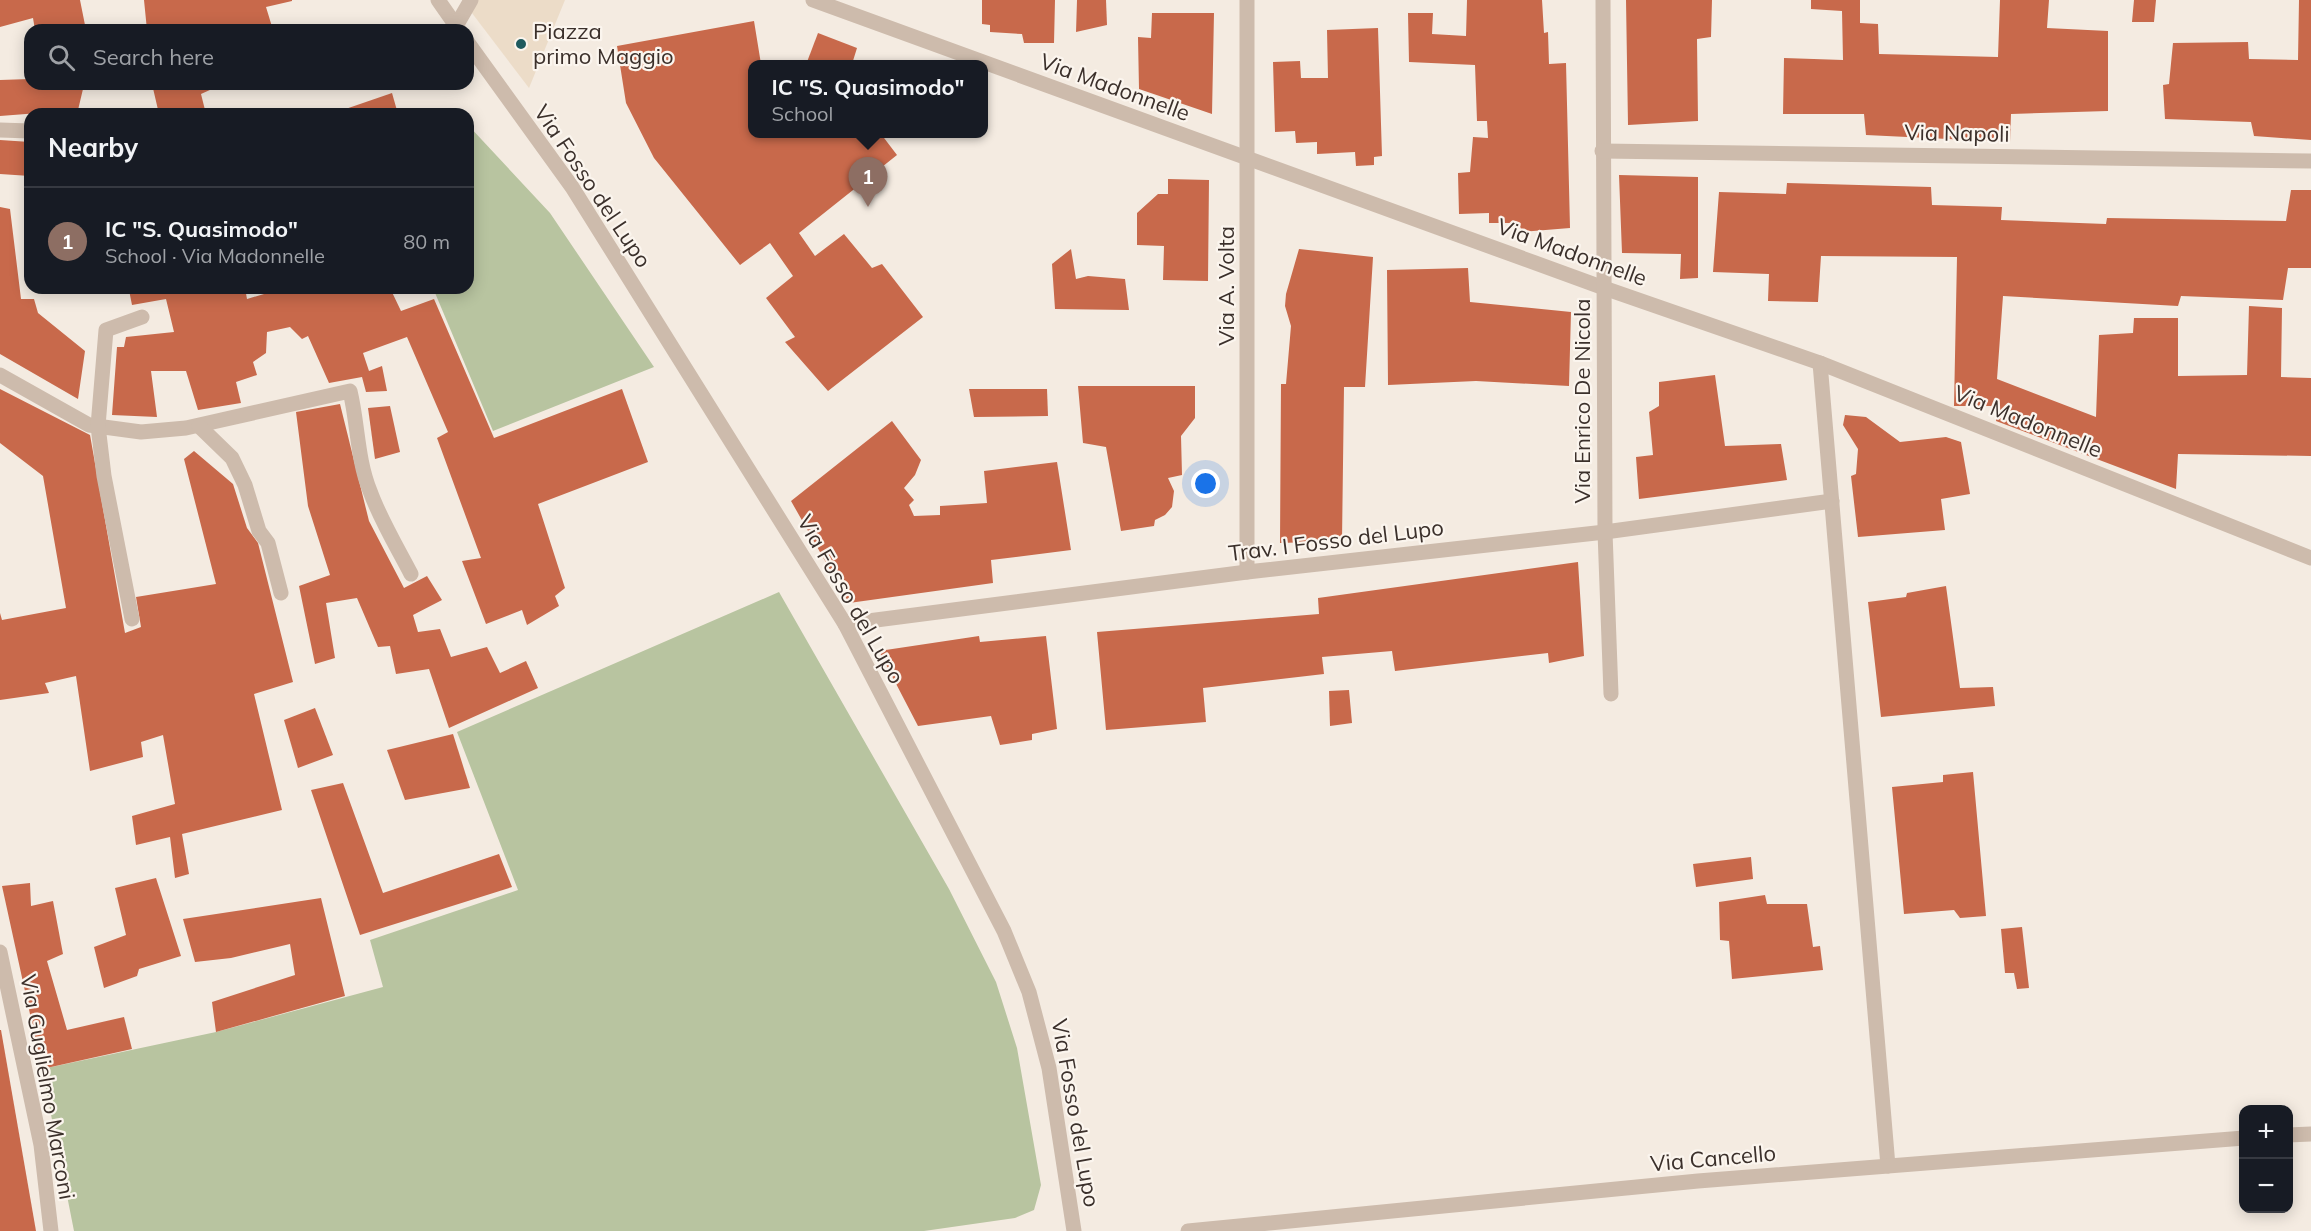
<!DOCTYPE html>
<meta charset="utf-8">
<style>
:root{--surface:#171b24;--page:#242831;--text:#f1f3f6;--muted:#9ea1a6;--line:#363941;--accent:#1a73e8}
body{margin:0;font-family:Mulish,sans-serif;background:var(--page);color:var(--text)}
.controls{position:absolute;right:18px;bottom:18px;display:grid;overflow:hidden;border-radius:12px;box-shadow:0 3px 15px #0003}
.controls button{width:54px;height:54px;display:grid;place-items:center;padding:0;border:0;border-bottom:2px solid var(--line);background:var(--surface);color:var(--text);font:30px sans-serif}
.you{position:absolute;left:1206px;top:484px;width:21px;height:21px;margin:-15px;border:4px solid #fff;border-radius:50%;background:#1a73e8;box-shadow:0 0 0 9px #1a73e833}
.badge{display:grid;place-items:center;width:39px;height:39px;border-radius:50%;background:var(--accent);color:#fff;font-size:20px;font-weight:700}
.pin{position:absolute;translate:-50% -50px;filter:drop-shadow(0 2px 3px #0008)}
.pin::after{content:'';position:absolute;top:32px;width:21px;height:18px;background:inherit;clip-path:polygon(0 0,100% 0,50% 100%)}
.popup{position:absolute;left:748px;top:60px;width:240px;height:78px;box-sizing:border-box;display:grid;place-content:center;border-radius:12px;background:var(--surface);filter:drop-shadow(0 2px 4px #0005);font-size:20px;white-space:nowrap;color:var(--muted)}
.popup b{font-size:22px;color:var(--text)}
.popup::after{content:'';position:absolute;left:50%;top:100%;margin-left:-12px;border:12px solid transparent;border-top-color:var(--surface)}
.list{margin:0;padding:0;list-style:none}
h2{display:flex;justify-content:space-between;align-items:center;height:78px;margin:0;padding:0 24px;font-size:26px}
h2 small{font-size:20px;font-weight:400;color:var(--muted)}
.list li{display:grid;grid-template-columns:39px 1fr auto;gap:18px;align-items:center;box-sizing:border-box;height:108px;padding:0 24px;border-top:2px solid var(--line)}
.list b{display:block;font-size:22px;white-space:nowrap}
.list p{margin:0;font-size:20px;white-space:nowrap;color:var(--muted)}
.list em{font-size:20px;font-style:normal;color:var(--muted)}
.icon{flex:none;width:33px;height:33px;fill:none;stroke:currentColor;stroke-width:2;stroke-linecap:round;stroke-linejoin:round}
.map{position:relative;flex:none;width:2311px;height:1231px;overflow:hidden}
.search{position:absolute;background:var(--surface);box-shadow:0 3px 15px #0003;left:24px;top:24px;width:450px;height:66px;display:flex;align-items:center;gap:15px;box-sizing:border-box;padding:0 21px;border-radius:18px;color:var(--muted);font-size:22px}
.panel{position:absolute;background:var(--surface);box-shadow:0 3px 15px #0003;left:24px;top:108px;width:450px;height:186px;border-radius:18px}
.map>svg:first-child{display:block}
.green{fill:#b8c4a0}
.plaza{fill:#ecdcc8}
.building{fill:#c8694b}
.lines{fill:none;stroke-linecap:round;stroke-linejoin:round}
.street{stroke:#cdbbac;stroke-width:15}
.poi-dot{fill:#1f5a5e;stroke:#fbf5ee;stroke-width:2}
.labels{text-anchor:middle;stroke-width:4.5;stroke-linejoin:round;paint-order:stroke}
.poi-label{font-size:22px;fill:#3b302b;stroke:#fbf5ee;text-anchor:start}
.street-label{font-size:22px;fill:#3b302b;stroke:#fbf5ee}
</style>
<div class="map">
<svg width="2311" height="1231" viewBox="0 0 2311 1231">
<rect width="100%" height="100%" fill="#f4ebe1"/>
<g class="green">
<polygon points="468,125 550,213 654,367 493,431 433,288 468,288"/>
<polygon points="779,592 949,889 996,982 1017,1048 1041,1185 1034,1210 1015,1218 924,1231 74,1231 42,1069 216,1032 383,987 370,940 518,890 457,732"/>
</g>
<polygon class="plaza" points="462,0 565,0 529,88"/>
<g class="building">
<polygon points="0,0 80,0 86,30 35,30 33,18 0,27"/>
<polygon points="144,0 292,0 292,1 266,7 273,30 147,30"/>
<polygon points="982,0 1055,0 1054,43 1024,43 1022,34 990,32 990,25 982,24"/>
<polygon points="1077,0 1106,0 1107,25 1076,32"/>
<polygon points="1467,0 1542,0 1544,33 1548,32 1549,64 1566,63 1570,228 1522,232 1519,223 1489,223 1489,213 1459,214 1458,173 1470,172 1473,137 1488,138 1487,121 1477,121 1475,65 1409,62 1408,13 1433,13 1432,34 1466,36"/>
<polygon points="1626,0 1712,0 1711,37 1697,39 1698,121 1628,125"/>
<polygon points="1811,0 1860,0 1860,23 1878,24 1879,54 1998,57 2000,0 2049,0 2047,28 2108,31 2108,111 2011,114 2010,142 1866,135 1864,114 1783,114 1784,58 1843,60 1842,11 1811,9"/>
<polygon points="2134,0 2156,0 2154,22 2132,22"/>
<polygon points="2299,0 2311,0 2311,140 2254,136 2251,122 2165,119 2163,85 2169,84 2173,43 2248,42 2249,59 2298,60"/>
<polygon points="1152,13 1214,13 1212,114 1139,89 1138,37 1151,38"/>
<polygon points="754,21 761,64 752,64 752,134 816,134 819,138 826,134 881,134 897,155 799,233 815,256 844,234 872,268 882,264 923,317 828,391 785,342 795,337 766,298 793,276 770,243 740,265 654,158 626,103 617,46"/>
<polygon points="1378,28 1382,156 1374,157 1374,165 1356,166 1355,152 1317,154 1317,142 1296,143 1295,131 1275,132 1273,62 1300,61 1301,78 1328,78 1327,30"/>
<polygon points="818,33 857,48 852,64 807,62"/>
<polygon points="30,79 30,84 105,85 83,89 78,110 0,116 0,80"/>
<polygon points="152,84 223,84 201,94 206,114 159,114"/>
<polygon points="392,93 398,114 331,114"/>
<polygon points="0,140 30,142 30,176 0,174"/>
<polygon points="1619,175 1698,177 1698,278 1680,279 1681,254 1622,253"/>
<polygon points="1168,179 1209,180 1208,281 1163,280 1164,246 1137,245 1137,213 1158,194 1168,194"/>
<polygon points="1787,183 1931,187 1932,205 2002,207 2001,220 2106,224 2107,218 2286,221 2291,190 2311,190 2311,268 2288,268 2283,300 2181,296 2178,306 2003,296 1997,379 2096,417 2099,335 2133,333 2134,318 2178,318 2178,376 2247,375 2249,306 2282,308 2281,377 2311,378 2311,456 2178,454 2176,489 1996,421 1998,406 1954,406 1957,257 1821,256 1818,302 1768,301 1769,274 1713,272 1719,192 1786,194"/>
<polygon points="0,207 10,209 21,299 34,299 38,313 85,351 78,399 0,354"/>
<polygon points="1071,249 1076,279 1088,276 1125,279 1129,310 1055,309 1052,264"/>
<polygon points="1299,249 1373,257 1365,387 1344,387 1342,541 1280,543 1281,384 1286,384 1291,326 1285,306 1286,294"/>
<polygon points="1468,268 1470,302 1571,312 1569,386 1476,381 1388,385 1387,270"/>
<polygon points="134,288 245,288 247,299 284,288 390,288 401,311 434,299 494,438 622,389 648,462 538,504 565,588 555,596 559,606 527,625 522,610 486,624 462,561 481,558 437,438 448,432 407,337 363,353 369,371 382,366 387,391 366,392 362,377 329,383 308,336 302,339 290,327 267,332 266,353 253,362 257,375 236,382 241,403 198,410 186,371 151,371 157,417 112,415 117,347 124,347 126,337 174,332 166,299 132,305 129,290"/>
<polygon points="1715,375 1725,446 1781,444 1787,480 1639,499 1636,457 1653,455 1649,412 1659,406 1659,382"/>
<polygon points="1078,386 1195,386 1195,418 1181,436 1182,475 1168,478 1174,491 1172,507 1165,515 1155,520 1154,526 1121,531 1106,447 1083,443"/>
<polygon points="0,389 90,435 125,633 141,627 136,597 216,584 184,459 194,451 233,484 247,528 258,543 293,682 254,694 282,810 182,834 189,874 175,878 170,837 136,845 132,816 175,804 163,735 141,742 143,757 90,771 76,676 45,683 49,693 0,700 0,613 2,620 66,608 43,476 0,443"/>
<polygon points="969,389 1047,389 1048,416 974,417"/>
<polygon points="340,404 369,521 404,588 427,576 442,600 413,615 418,632 440,629 451,657 487,647 500,673 526,661 538,688 449,728 429,669 396,674 390,646 378,647 357,598 326,603 335,658 315,664 299,586 330,575 308,506 296,412"/>
<polygon points="390,406 400,452 375,459 368,408"/>
<polygon points="1845,415 1866,417 1900,442 1946,437 1961,442 1970,494 1941,499 1945,530 1858,537 1851,476 1856,474 1858,449 1843,425"/>
<polygon points="892,421 921,460 915,475 904,488 914,500 909,505 914,516 940,515 940,506 987,503 984,471 1057,462 1071,550 991,560 993,583 849,603 791,501"/>
<polygon points="1578,562 1584,656 1549,663 1548,653 1395,671 1392,651 1322,657 1324,674 1203,688 1206,722 1106,730 1097,632 1319,614 1318,598"/>
<polygon points="1946,586 1960,688 1993,687 1995,706 1881,717 1868,602 1906,597 1907,593"/>
<polygon points="979,636 980,642 1046,636 1057,729 1032,734 1032,740 1000,745 991,716 918,726 879,651"/>
<polygon points="1349,690 1352,723 1330,726 1329,691"/>
<polygon points="315,708 333,755 298,768 284,720"/>
<polygon points="453,734 470,788 405,800 387,750"/>
<polygon points="1973,772 1986,916 1960,918 1954,910 1904,914 1892,787 1943,782 1943,775"/>
<polygon points="343,783 383,893 499,854 512,887 360,935 311,790"/>
<polygon points="1751,857 1753,879 1696,887 1693,864"/>
<polygon points="156,878 181,956 139,969 137,976 104,988 94,947 126,935 115,888"/>
<polygon points="30,883 31,906 53,901 63,954 47,961 67,1030 124,1017 132,1049 42,1069 2,886"/>
<polygon points="1765,895 1767,904 1807,904 1813,947 1820,946 1823,970 1732,979 1729,941 1720,940 1719,902"/>
<polygon points="321,898 345,996 216,1032 212,1002 295,975 290,944 231,958 195,962 183,919"/>
<polygon points="2022,927 2029,988 2017,989 2014,973 2005,973 2001,929"/>
<polygon points="0,1030 1,1030 36,1231 0,1231"/>
</g>
<g class="lines">
<g class="street">
<polyline points="438,0 459,30"/>
<polyline points="813,0 1604,288 1820,363 2311,558"/>
<polyline points="1603,0 1605,532 1611,694"/>
<polyline points="456,26 471,0"/>
<polyline points="468,43 572,187 845,624 1004,931 1029,992 1049,1068 1074,1231"/>
<polyline points="0,130 30,131"/>
<polyline points="1602,151 2311,161"/>
<polyline points="1820,363 1888,1166"/>
<path d="M0,375L89,425L141,432L186,428L350,391C358,424 357,459 370,491C380,519 397,547 411,574"/>
<polyline points="199,426 232,458 245,485 259,531 268,543 281,593"/>
<polyline points="1247,572 1247,0"/>
<polyline points="132,619 104,476 98,426 106,330 142,317"/>
<polyline points="845,624 1247,572 1605,532 1832,501"/>
<polyline points="0,952 41,1145 51,1231"/>
<polyline points="2288,1135 2311,1134"/>
<polyline points="1188,1231 1698,1181 2244,1138"/>
</g>
</g>
<circle class="poi-dot" cx="521" cy="44" r="6"/>
<g class="labels">
<g class="poi-label">
<text x="533" y="39">Piazza<tspan x="533" dy="25">primo Maggio</tspan></text>
</g>
<g class="street-label">
<text transform="translate(1115 87) rotate(20)" y="8">Via Madonnelle</text>
<text transform="translate(1957 133) rotate(1)" y="8">Via Napoli</text>
<text transform="translate(593 186) rotate(56)" y="8">Via Fosso del Lupo</text>
<text transform="translate(1572 252) rotate(20)" y="8">Via Madonnelle</text>
<text transform="translate(1226 286) rotate(-90)" y="8">Via A. Volta</text>
<text transform="translate(1582 401) rotate(-90)" y="8">Via Enrico De Nicola</text>
<text transform="translate(2028 421) rotate(22)" y="8">Via Madonnelle</text>
<text transform="translate(1336 540) rotate(-7)" y="8">Trav. I Fosso del Lupo</text>
<text transform="translate(851 599) rotate(60)" y="8">Via Fosso del Lupo</text>
<text transform="translate(48 1087) rotate(80)" y="8">Via Guglielmo Marconi</text>
<text transform="translate(1076 1113) rotate(80)" y="8">Via Fosso del Lupo</text>
<text transform="translate(1713 1158) rotate(-5)" y="8">Via Cancello</text>
</g>
</g>
</svg>
<div class="controls">
<button>+</button>
<button>−</button>
</div>
<div class="you"></div>
<div class="pin badge" style="left:868px;top:207px;background:#8d6e63">1</div>
<div class="popup"><b>IC &quot;S. Quasimodo&quot;</b>School</div>
<div class="search"><svg class="icon" aria-label="search" viewBox="0 0 24 24"><circle cx="10" cy="10" r="6"/><path d="M15 15l6 6"/></svg>Search here</div>
<section class="panel">
<h2>Nearby<small></small></h2>
<ul class="list">
<li><span class="badge" style="background:#8d6e63">1</span><div><b>IC &quot;S. Quasimodo&quot;</b><p>School · Via Madonnelle</p></div><em>80 m</em></li>
</ul>
</section>
</div>
